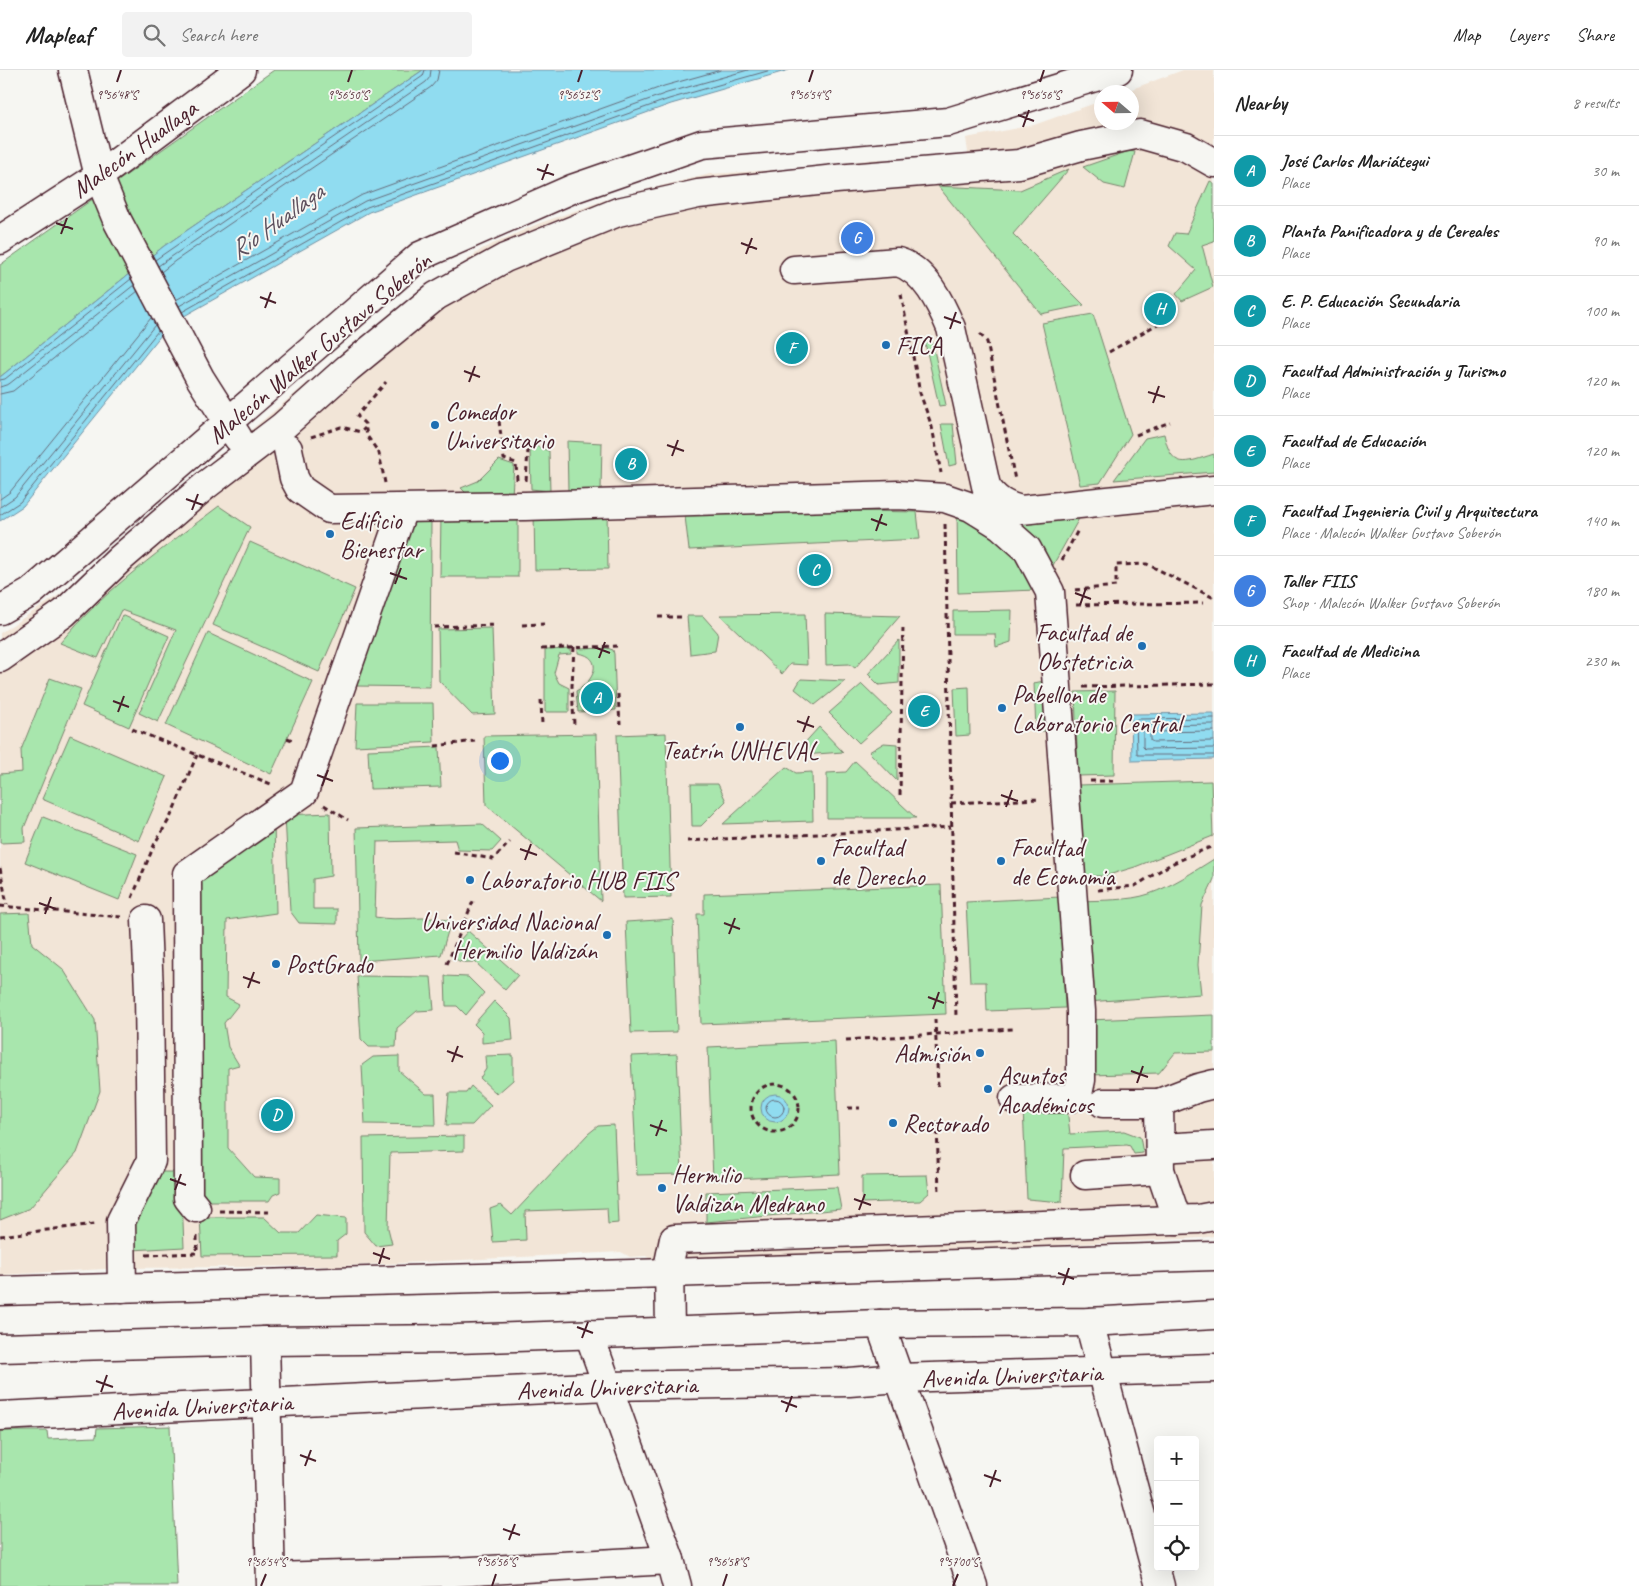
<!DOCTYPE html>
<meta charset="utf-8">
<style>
:root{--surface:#fff;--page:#f2f2f2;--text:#222;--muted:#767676;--line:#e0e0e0;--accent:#0b8043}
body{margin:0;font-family:Caveat,sans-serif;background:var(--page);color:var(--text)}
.controls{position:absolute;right:15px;bottom:15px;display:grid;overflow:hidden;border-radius:5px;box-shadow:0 5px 20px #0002}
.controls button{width:45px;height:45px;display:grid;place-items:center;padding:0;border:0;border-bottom:1px solid var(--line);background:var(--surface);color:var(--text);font:25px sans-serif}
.compass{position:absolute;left:1094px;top:15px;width:45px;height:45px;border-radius:50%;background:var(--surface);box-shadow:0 5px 20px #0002;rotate:290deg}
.you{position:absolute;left:499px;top:690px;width:18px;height:18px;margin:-12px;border:4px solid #fff;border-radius:50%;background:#1a73e8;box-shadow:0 0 0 8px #1a73e833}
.badge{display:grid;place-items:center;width:32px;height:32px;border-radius:50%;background:var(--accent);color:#fff;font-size:16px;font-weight:700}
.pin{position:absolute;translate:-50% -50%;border:2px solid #fff;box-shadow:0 1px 5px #0006}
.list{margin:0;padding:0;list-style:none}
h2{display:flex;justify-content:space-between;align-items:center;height:65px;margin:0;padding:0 20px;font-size:21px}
h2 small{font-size:16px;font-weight:400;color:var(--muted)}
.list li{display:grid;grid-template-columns:32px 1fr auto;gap:15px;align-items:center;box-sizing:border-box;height:70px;padding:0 20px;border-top:1px solid var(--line)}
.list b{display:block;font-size:19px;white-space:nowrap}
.list p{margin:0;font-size:16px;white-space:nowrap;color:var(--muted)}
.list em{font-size:16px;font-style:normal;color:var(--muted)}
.icon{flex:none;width:28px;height:28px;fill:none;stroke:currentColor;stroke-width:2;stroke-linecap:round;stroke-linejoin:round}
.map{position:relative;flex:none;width:1214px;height:1516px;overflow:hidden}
header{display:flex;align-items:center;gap:30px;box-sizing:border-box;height:70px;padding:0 25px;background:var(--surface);border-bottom:1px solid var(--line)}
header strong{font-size:24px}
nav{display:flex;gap:28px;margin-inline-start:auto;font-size:18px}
.search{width:350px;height:45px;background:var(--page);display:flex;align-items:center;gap:12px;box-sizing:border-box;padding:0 18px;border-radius:5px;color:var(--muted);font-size:19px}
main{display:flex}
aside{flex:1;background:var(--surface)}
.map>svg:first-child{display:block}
.built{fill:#f2e5d7}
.green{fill:#a8e6ad;stroke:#79826c}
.water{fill:#90dcf0;stroke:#7490a1}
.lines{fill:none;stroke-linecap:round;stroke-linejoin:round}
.shore{stroke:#666b7a;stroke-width:1}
.minor-casing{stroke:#4a1f2b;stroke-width:31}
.highway-casing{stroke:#4a1f2b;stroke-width:31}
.path{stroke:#4a1f2b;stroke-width:3;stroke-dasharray:5 4;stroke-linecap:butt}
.minor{stroke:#f6f6f2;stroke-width:28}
.highway{stroke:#f6f6f2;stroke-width:28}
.ticks{fill:none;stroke:#4a1f2b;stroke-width:2}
.poi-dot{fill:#1f6fb2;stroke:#f6f6f2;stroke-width:2}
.labels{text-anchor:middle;stroke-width:4;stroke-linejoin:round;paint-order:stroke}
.street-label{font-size:25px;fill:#4a1f2b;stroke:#f6f6f2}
.poi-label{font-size:25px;fill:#4a1f2b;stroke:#f6f6f2;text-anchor:start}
.water-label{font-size:26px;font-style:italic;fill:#5c4e5c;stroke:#f6f6f2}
.ticks-label{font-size:12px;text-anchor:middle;fill:#4a1f2b;stroke:#f6f6f2;stroke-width:4;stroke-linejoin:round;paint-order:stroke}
</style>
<header>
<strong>Mapleaf</strong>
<div class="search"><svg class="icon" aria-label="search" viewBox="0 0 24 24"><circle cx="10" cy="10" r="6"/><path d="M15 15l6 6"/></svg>Search here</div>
<nav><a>Map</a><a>Layers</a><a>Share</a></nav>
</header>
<main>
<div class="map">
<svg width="1214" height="1516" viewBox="0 0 1214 1516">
<rect width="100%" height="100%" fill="#f6f6f2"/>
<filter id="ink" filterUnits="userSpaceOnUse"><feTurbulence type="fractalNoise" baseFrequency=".02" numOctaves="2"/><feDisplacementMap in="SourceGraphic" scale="10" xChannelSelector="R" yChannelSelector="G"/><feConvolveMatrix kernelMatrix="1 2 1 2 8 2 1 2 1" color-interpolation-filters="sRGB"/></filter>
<g filter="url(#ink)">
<polygon class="built" points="1183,0 1214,0 1214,1166 1200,1168 1055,1175 752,1186 656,1194 646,1186 630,1187 621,1182 342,1196 122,1198 0,1205 0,563 62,523 220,384 231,388 251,368 251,360 339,287 482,179 535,155 608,129 710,104 792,99 877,89 970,97 966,68 1034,55 1101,31 1102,52 1132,52 1132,22 1124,22"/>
<g class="green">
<polygon points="274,0 423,0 164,176 0,307 0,195"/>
<polygon points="1129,81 1135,82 1125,119 1104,114 1083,97"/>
<polygon points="1069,99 1013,164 1084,235 1041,244 938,116 1020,120"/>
<polygon points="1210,111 1214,113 1214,171 1202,175 1213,217 1182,231 1176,224 1196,200 1169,176 1175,163 1186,164"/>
<polygon points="1093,244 1131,364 1100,413 1080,415 1042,253"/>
<polygon points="932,271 946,335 939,336 925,273"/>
<polygon points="941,354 953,354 957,394 949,396"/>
<path d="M1164,364C1172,401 1185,393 1214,384V402L1114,410L1145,368Z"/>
<polygon points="567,371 602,373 601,420 568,421"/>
<polygon points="536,376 549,381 550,421 531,419 530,381"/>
<polygon points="499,390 514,395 512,425 469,426 461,418 478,411"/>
<path d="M219,436L250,457L158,652L139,643L176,560L121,540L98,588L60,573C104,520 165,477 219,436Z"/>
<polygon points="684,438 917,442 920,469 689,480"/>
<polygon points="957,439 998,467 1017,489 1037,520 958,523"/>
<polygon points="607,442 608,499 535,500 534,443"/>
<polygon points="441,444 518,444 518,507 440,507"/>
<polygon points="1081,445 1052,497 1029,461 1020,457 1022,448"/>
<polygon points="431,449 430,617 356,616 412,451"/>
<polygon points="250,472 355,519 319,602 213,555"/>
<polygon points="1012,540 1011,572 996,577 995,564 953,564 953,541"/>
<polygon points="805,544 807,595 790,594 782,604 720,545"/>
<polygon points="825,544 900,546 855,598 849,594 826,595"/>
<polygon points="122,545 169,566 129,657 82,636"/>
<polygon points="687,546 703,546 718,563 715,581 690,584"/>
<polygon points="492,558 495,644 472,645 439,611 438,559"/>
<polygon points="208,563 313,612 271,704 166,655"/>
<polygon points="899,570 899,613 879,615 868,604"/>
<path d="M607,578L613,580L614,584L616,640L578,642L576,621C594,612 605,587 578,583V579Z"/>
<polygon points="571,579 571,584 559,585 554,603 559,613 569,618 569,642 545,642 545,580"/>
<polygon points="50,608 81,619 24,758 25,772 0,773 0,704 22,702 21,680"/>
<polygon points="801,609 845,611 815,635 795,619"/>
<polygon points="1049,610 1050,661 1036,661 1034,613"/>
<polygon points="862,614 892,643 859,673 829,643"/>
<polygon points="969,617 970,665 956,666 954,618"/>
<polygon points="1115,621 1114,705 1078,706 1075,622"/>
<polygon points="357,633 433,633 434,672 355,676"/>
<polygon points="819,657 843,682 803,685 801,677"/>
<polygon points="666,663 671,827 623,828 617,665"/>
<polygon points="596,664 601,831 486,735 484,666"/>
<polygon points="70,665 167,707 139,771 42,729"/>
<polygon points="884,673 897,674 897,711 869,682"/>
<polygon points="439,677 441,717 370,719 368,680"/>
<polygon points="855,691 916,748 827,748 827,703 846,702"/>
<polygon points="786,697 796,703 812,702 813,751 723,754"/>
<polygon points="1211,711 1213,766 1135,797 1105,806 1081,806 1078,715"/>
<polygon points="691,714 718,714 726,731 701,756 692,756"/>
<polygon points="330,743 331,806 313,809 313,839 337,839 337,854 299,853 290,841 285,745"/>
<polygon points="43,747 137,784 119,830 25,792"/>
<polygon points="274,751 276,843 227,850 226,927 239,934 224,953 228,977 239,995 228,998 228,1078 254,1107 280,1108 280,1122 273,1125 269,1131 206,1131 197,1123 193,807"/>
<path d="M482,754L501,771L492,781L458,780L455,770L377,772L375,847C400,852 427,844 451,851L441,885L359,891L356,758Z"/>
<path d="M1214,789V809L1202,835L1198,895L1201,924L1087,932L1079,831C1100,830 1129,831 1149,824C1172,816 1193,802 1214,789Z"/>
<polygon points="941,815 946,944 701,954 697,844 704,844 704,824"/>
<polygon points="1060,827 1065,938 987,941 986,912 970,912 966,832"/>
<polygon points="29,843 32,874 63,899 95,950 100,1021 77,1083 30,1138 0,1150 0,844"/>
<polygon points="673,849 677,962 631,963 626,852"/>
<path d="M468,861L518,905L505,920L475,892C467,892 458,894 453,886L460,877L458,872Z"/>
<polygon points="357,906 431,907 434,940 417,941 397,958 396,977 369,977 361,969"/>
<polygon points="445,906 468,907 484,923 466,945 457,936 446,936"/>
<polygon points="494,931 511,948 513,970 482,973 482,962 474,954"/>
<polygon points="1214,945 1214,982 1175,983 1159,1003 1090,1005 1088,950"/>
<polygon points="835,971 840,1104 713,1110 708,977"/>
<polygon points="677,984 682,1104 637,1105 631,986"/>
<polygon points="513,985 513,1010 497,1024 480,1008 486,999 485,986"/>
<polygon points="399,986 399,1001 426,1024 435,1024 436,1055 365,1054 362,995 373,987"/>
<polygon points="471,1016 491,1035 472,1055 446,1055 449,1023 466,1023"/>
<polygon points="1023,1038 1067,1038 1070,1064 1124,1061 1140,1067 1143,1083 1134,1084 1130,1076 1127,1075 1064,1078 1062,1132 1027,1129"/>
<polygon points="614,1055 618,1153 608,1154 607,1138 525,1141 526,1170 493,1172 490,1139 501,1135 512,1145 588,1064 598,1056"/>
<polygon points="464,1066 464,1081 390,1083 388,1158 392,1174 376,1176 364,1162 363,1068"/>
<polygon points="156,1102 181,1102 184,1177 132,1180 133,1148"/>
<polygon points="927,1105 929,1123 920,1131 862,1133 862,1106"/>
<polygon points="837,1117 841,1139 706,1152 706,1122"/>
<polygon points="316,1145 346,1148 346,1164 337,1171 337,1185 202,1186 200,1147 264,1147 281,1163 299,1163"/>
<polygon points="170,1356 177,1516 0,1516 0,1361 47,1361 48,1369 96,1367 97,1358"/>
</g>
<g class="water">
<polygon points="423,0 789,0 671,34 369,142 170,254 23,436 0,451 0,307 164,176"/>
<polygon points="1214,643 1214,689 1132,691 1131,644"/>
<circle cx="775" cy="1038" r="14"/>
</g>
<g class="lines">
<g class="shore">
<polyline points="155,190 423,6 425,0"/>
<polyline points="158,196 426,12 430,7 431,0"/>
<polyline points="161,202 175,191 431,17 437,10 439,0"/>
<polyline points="176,230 362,125 664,16 721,0"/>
<polyline points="179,236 365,131 667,23 748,0"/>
<polyline points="182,242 367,137 669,29 771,0"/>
<polyline points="0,310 5,309 131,209"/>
<polyline points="0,317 9,314 134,215"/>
<polyline points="0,324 13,321 138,221"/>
<polyline points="0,429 10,422 151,248"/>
<polyline points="0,437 15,427 155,255"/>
<polyline points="0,445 20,432 158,261"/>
<polyline points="1214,648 1139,649 1136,651 1137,683 1138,685 1214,685"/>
<polyline points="1214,654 1145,655 1143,657 1143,677 1145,679 1214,678"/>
<polyline points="1214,661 1153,662 1150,665 1150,670 1153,672 1214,671"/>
<circle cx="775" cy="1038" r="9"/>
</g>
<defs>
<g id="minor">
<polyline points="73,0 99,106 117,150 200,308 238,368"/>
<polyline points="0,170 99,106 241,0"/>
<path d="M794,200L898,192C925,200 941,234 951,258L986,416C994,430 1006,436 1021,440L1214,420"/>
<polyline points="288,379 294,408 300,419 329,439 525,436 898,425 945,428 971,437 1000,455 1027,479 1050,522 1081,941 1081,1010 1078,1024 1070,1028 1014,1029"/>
<polyline points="0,540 30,523 420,186 572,119 702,74 948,52 1118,0"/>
<polyline points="0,588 64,543 121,488 206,415 282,357 348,298 436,226 505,188 618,142 698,124 836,109 1019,94 1081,76 1140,64 1186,77 1214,93"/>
<polyline points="1103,1033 1159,1033"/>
<polyline points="1160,1078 1214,1075"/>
<polyline points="1085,1105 1160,1100"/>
<polyline points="196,1138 188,1128 187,804 304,722 403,439"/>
<polyline points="1177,1150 1160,1100 1159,1033 1198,1018 1214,1014"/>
<polyline points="122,1218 121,1151 151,1091 149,922 146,850"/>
<polyline points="0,1221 669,1203 1214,1186"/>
<polyline points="1089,1252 1160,1516"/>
<polyline points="880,1254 973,1516"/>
<polyline points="670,1261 669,1193 674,1169 1198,1149 1214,1146"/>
<polyline points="589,1264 670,1490 677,1516"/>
<polyline points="265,1271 271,1516"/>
<polyline points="0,1346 608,1316 849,1312 899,1308 1214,1298"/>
<polyline points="271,1507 454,1502 670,1490"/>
</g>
<polyline id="highway" points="0,1278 265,1271 457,1269 880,1254 1089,1252 1214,1245"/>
</defs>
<use href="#minor" class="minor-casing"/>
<use href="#highway" class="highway-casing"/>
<g class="path">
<polyline points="901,224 920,323 932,357 941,403"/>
<polyline points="980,264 987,272 1015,410"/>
<polyline points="1109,282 1161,252"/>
<polyline points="499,351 504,389 516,393 517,410"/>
<polyline points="1136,365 1170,352"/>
<polyline points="311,367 341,357 361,362 365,358"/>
<polyline points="526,411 528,380"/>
<polyline points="385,413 379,383 367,366 365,354 357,346 386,312"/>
<polyline points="945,454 956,948"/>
<polyline points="1062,490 1078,460"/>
<polyline points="1075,520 1116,516 1116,495 1147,494 1214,528"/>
<polyline points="1076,535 1203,533"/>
<polyline points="658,547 681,547"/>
<polyline points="522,555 544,554"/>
<polyline points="434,557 497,555"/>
<polyline points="574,577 572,616 574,655"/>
<polyline points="541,579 617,576"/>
<polyline points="1083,617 1214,614"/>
<polyline points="618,624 620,654"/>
<polyline points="541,630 542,655"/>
<polyline points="132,659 271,714"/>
<polyline points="287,668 295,671"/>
<polyline points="435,676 475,671"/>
<polyline points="1090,711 1115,711"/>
<polyline points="900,725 903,556"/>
<polyline points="951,733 1040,729"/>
<polyline points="324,735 348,750"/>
<polyline points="687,771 951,757"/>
<polyline points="454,782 493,789 510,772"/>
<polyline points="0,798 7,835"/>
<polyline points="1098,820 1135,816 1171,794 1208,778 1214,777"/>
<polyline points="132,828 155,773 170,748 197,685"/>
<polyline points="0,836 121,847"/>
<polyline points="447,894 474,829"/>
<polyline points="935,949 938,1016"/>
<polyline points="846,970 1013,959"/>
<circle cx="775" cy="1038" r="24"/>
<polyline points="848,1038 860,1038"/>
<polyline points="937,1052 939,1124"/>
<polyline points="219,1141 270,1142"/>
<polyline points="0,1166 95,1154"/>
<polyline points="146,1185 197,1183 197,1163"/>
</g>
<use href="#minor" class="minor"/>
<use href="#highway" class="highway"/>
</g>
</g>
<path class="ticks" d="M117,12L121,0M348,12L352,0M578,12L582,0M809,12L813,0M1040,12L1044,0M1018,45L1034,51M1023,57L1029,40M537,99L554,105M542,110L548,94M56,153L73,159M61,164L67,148M741,173L757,179M746,184L752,168M260,227L276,233M265,238L271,222M944,247L961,253M950,259L956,242M464,301L480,307M469,312L475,296M1148,322L1165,327M1153,333L1159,316M667,375L684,381M672,386L678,370M186,429L203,435M192,440L198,424M871,449L887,455M876,461L882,444M390,503L407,509M395,514L401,498M1075,523L1091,529M1080,535L1086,518M594,577L610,583M599,588L605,572M113,631L129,637M118,642L124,626M797,651L814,657M803,662L809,646M317,705L333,711M322,716L328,700M1001,725L1018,731M1006,737L1012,720M520,779L537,785M525,790L531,774M39,833L56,839M45,844L51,827M724,853L740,859M729,864L735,848M243,907L260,913M248,918L254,902M928,927L944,933M933,939L939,922M447,981L463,987M452,992L458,976M1131,1001L1148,1007M1137,1013L1143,996M650,1055L667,1061M656,1066L662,1050M170,1109L186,1115M175,1120L181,1104M854,1129L871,1135M859,1140L865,1124M373,1183L390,1189M379,1194L384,1178M1058,1203L1074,1209M1063,1215L1069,1198M577,1257L593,1263M582,1268L588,1252M96,1311L113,1317M101,1322L107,1305M781,1331L797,1337M786,1342L792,1326M300,1385L316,1391M305,1396L311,1380M984,1405L1001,1411M990,1417L996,1400M503,1459L520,1465M509,1470L515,1454M261,1516L266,1504M492,1516L496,1504M723,1516L727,1504M953,1516L958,1504"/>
<g class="poi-dot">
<circle cx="886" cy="275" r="5"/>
<circle cx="435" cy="355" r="5"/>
<circle cx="330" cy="464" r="5"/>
<circle cx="1142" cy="576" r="5"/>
<circle cx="1002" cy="638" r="5"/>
<circle cx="740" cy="657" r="5"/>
<circle cx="821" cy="791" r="5"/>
<circle cx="1001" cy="791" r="5"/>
<circle cx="470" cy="810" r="5"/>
<circle cx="607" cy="865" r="5"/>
<circle cx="276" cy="894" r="5"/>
<circle cx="980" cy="983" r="5"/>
<circle cx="988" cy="1019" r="5"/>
<circle cx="893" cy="1053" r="5"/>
<circle cx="662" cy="1118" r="5"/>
</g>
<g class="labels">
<g class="street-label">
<text transform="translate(134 78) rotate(-36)" y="9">Malecón Huallaga</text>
<text transform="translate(319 277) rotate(-40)" y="9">Malecón Walker Gustavo Soberón</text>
<text transform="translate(1012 1305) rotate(-2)" y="9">Avenida Universitaria</text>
<text transform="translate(607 1317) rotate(-2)" y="9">Avenida Universitaria</text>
<text transform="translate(202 1336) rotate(-3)" y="9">Avenida Universitaria</text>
</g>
<g class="poi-label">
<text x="896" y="284">FICA</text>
<text x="445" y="350">Comedor<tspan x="445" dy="29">Universitario</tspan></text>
<text x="340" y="459">Edificio<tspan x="340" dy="29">Bienestar</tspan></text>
<text x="1132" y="571" text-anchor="end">Facultad de<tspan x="1132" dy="29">Obstetricia</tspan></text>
<text x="1012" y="633">Pabellon de<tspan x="1012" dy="29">Laboratorio Central</tspan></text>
<text x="740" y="689" text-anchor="middle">Teatrín UNHEVAL</text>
<text x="831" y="786">Facultad<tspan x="831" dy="29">de Derecho</tspan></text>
<text x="1011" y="786">Facultad<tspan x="1011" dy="29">de Economia</tspan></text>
<text x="480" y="819">Laboratorio HUB FIIS</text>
<text x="597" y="860" text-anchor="end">Universidad Nacional<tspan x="597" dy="29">Hermilio Valdizán</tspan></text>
<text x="286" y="903">PostGrado</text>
<text x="970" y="992" text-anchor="end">Admisión</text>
<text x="998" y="1014">Asuntos<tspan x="998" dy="29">Académicos</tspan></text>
<text x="903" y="1062">Rectorado</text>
<text x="672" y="1113">Hermilio<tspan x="672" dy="29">Valdizán Medrano</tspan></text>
</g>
<g class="water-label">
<text transform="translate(276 151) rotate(-36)" y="9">Río Huallaga</text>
</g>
</g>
<g class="ticks-label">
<text x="117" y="29">9°56'48"S</text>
<text x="348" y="29">9°56'50"S</text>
<text x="578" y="29">9°56'52"S</text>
<text x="809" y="29">9°56'54"S</text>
<text x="1040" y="29">9°56'56"S</text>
<text x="266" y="1496">9°56'54"S</text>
<text x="496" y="1496">9°56'56"S</text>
<text x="727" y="1496">9°56'58"S</text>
<text x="958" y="1496">9°57'00"S</text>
</g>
</svg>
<div class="controls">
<button>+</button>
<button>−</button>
<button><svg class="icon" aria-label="locate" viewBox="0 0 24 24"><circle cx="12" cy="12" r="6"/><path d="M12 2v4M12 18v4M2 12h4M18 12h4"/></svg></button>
</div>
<svg class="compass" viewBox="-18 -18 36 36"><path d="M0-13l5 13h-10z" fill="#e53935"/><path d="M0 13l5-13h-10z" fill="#767676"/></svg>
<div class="you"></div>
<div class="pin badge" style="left:597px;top:628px;background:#0f9aa8">A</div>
<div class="pin badge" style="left:631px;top:394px;background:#0f9aa8">B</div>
<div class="pin badge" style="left:815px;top:500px;background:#0f9aa8">C</div>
<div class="pin badge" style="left:277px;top:1045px;background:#0f9aa8">D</div>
<div class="pin badge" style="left:924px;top:641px;background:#0f9aa8">E</div>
<div class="pin badge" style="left:792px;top:278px;background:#0f9aa8">F</div>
<div class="pin badge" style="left:857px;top:168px;background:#3f7fe0">G</div>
<div class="pin badge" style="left:1160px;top:239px;background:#0f9aa8">H</div>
</div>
<aside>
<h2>Nearby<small>8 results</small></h2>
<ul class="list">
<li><span class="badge" style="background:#0f9aa8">A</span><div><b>José Carlos Mariátegui</b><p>Place</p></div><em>30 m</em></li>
<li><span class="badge" style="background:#0f9aa8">B</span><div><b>Planta Panificadora y de Cereales</b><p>Place</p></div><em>90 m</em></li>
<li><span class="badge" style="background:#0f9aa8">C</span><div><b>E. P. Educación Secundaria</b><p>Place</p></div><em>100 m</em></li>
<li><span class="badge" style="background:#0f9aa8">D</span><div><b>Facultad Administración y Turismo</b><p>Place</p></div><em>120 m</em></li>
<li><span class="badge" style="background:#0f9aa8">E</span><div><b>Facultad de Educación</b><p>Place</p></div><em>120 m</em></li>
<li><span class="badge" style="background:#0f9aa8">F</span><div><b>Facultad Ingenieria Civil y Arquitectura</b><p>Place · Malecón Walker Gustavo Soberón</p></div><em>140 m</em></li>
<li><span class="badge" style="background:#3f7fe0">G</span><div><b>Taller FIIS</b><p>Shop · Malecón Walker Gustavo Soberón</p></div><em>180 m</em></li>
<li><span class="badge" style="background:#0f9aa8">H</span><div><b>Facultad de Medicina</b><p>Place</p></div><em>230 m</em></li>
</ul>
</aside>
</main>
